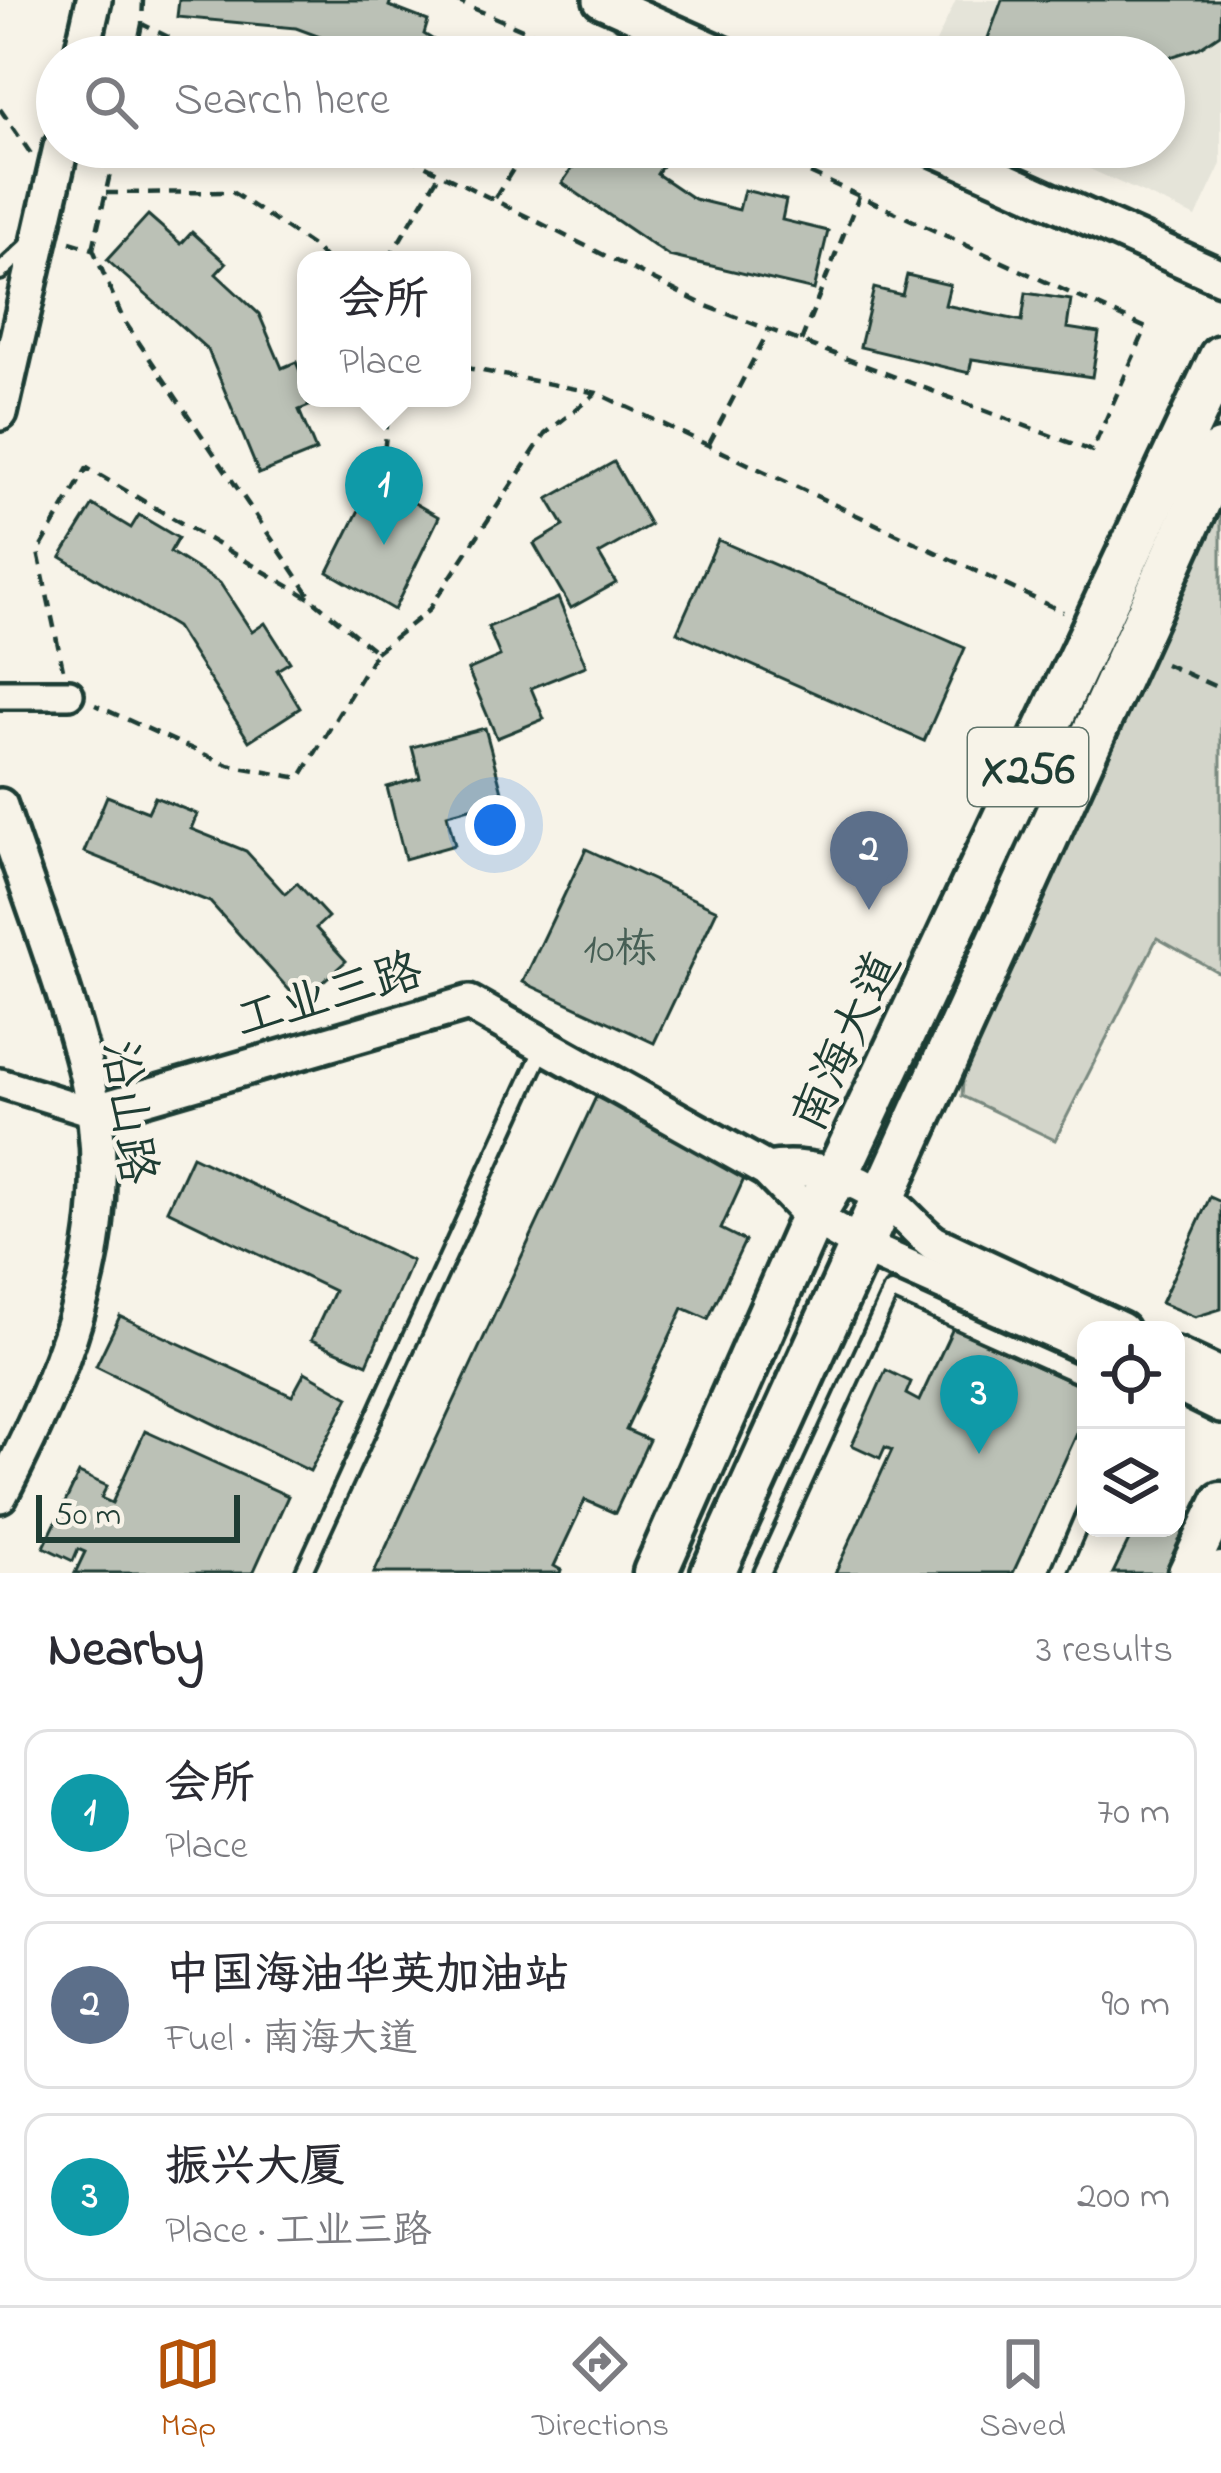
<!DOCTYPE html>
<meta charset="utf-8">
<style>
:root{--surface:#fff;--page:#f2f2f3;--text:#2b2b33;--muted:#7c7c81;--line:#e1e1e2;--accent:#b45309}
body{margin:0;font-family:"Indie Flower","LXGW WenKai TC",sans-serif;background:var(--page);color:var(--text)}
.controls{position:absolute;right:36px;bottom:36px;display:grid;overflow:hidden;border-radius:24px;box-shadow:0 6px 18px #0003}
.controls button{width:108px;height:108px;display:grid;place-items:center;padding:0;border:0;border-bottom:3px solid var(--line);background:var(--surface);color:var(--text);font:60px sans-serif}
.scale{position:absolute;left:36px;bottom:30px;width:204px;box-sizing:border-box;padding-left:12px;border:6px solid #1f3d34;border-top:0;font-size:33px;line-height:42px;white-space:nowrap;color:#1f3d34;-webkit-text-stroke:9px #f7f3e8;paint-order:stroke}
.you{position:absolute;left:495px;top:825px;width:42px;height:42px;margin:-30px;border:9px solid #fff;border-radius:50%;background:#1a73e8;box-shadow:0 0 0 18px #1a73e833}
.badge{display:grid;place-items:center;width:78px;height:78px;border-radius:50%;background:var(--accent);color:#fff;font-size:39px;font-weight:700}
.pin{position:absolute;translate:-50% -99px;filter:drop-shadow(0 3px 6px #0008)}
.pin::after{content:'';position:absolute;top:63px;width:42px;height:36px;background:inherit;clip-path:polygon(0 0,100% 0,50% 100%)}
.popup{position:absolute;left:297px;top:251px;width:174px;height:156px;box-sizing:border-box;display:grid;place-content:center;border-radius:24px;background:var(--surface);filter:drop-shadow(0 3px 9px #0005);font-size:39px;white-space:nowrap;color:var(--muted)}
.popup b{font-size:45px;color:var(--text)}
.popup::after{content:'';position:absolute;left:50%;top:100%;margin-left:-24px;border:24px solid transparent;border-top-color:var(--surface)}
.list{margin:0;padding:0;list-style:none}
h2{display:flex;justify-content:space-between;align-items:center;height:156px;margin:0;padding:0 48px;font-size:51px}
h2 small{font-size:39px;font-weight:400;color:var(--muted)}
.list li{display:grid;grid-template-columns:78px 1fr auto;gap:36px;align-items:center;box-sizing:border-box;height:168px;margin:0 24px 24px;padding:0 24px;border:3px solid var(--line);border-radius:24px}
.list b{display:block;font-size:45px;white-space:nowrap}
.list p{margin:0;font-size:39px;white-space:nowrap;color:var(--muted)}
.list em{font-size:39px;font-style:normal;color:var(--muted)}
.icon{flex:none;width:66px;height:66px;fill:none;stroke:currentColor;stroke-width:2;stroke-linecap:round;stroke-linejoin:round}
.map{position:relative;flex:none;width:1221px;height:1573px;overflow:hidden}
.search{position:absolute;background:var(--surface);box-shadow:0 6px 18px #0003;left:36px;right:36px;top:36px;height:132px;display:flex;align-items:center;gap:30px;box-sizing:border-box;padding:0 42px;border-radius:66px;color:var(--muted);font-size:45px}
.sheet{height:732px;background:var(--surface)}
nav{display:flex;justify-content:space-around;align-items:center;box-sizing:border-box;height:168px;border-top:3px solid var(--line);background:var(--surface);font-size:33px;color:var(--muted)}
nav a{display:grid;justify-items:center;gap:6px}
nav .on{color:var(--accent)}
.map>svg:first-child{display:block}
.built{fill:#e5e4d9}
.green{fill:#d3d5ca;stroke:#79897f;stroke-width:3}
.building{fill:#bbc1b6;stroke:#1f3d34;stroke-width:3}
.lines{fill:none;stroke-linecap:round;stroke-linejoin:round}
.service-casing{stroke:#1f3d34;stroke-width:22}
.minor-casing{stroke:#1f3d34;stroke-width:36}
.tertiary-casing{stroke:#1f3d34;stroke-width:42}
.secondary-casing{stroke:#1f3d34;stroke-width:45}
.primary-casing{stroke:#1f3d34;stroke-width:51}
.path{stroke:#1f3d34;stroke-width:4.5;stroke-dasharray:12 9;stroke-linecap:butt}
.service{stroke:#f7f3e8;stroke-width:14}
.minor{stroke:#f7f3e8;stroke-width:27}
.tertiary{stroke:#f7f3e8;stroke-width:33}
.secondary{stroke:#f7f3e8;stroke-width:36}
.primary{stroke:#f7f3e8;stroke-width:42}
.labels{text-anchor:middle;stroke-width:9;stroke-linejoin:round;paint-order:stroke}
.number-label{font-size:42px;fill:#465e54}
.shield{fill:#f7f3e8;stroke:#60746a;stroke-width:3}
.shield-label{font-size:45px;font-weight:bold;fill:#1f3d34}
.street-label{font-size:48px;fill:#1f3d34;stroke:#f7f3e8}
</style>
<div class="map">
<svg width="1221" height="1573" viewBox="0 0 1221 1573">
<rect width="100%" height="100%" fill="#f7f3e8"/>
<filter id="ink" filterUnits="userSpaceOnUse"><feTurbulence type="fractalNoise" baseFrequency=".00833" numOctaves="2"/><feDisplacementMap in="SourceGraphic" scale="24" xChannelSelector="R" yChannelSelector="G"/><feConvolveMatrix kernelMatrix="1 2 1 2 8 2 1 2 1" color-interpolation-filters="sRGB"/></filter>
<g filter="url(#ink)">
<polygon class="built" points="956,0 1221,0 1221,164 1196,217 1041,147 1164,147 1164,57 929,57"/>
<polygon class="green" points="1221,504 1221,974 1157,938 1055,1140 962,1096 966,1039"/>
<g class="building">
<polygon points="179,0 391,0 389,6 428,21 424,34 461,57 374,57 296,28 177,17"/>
<polygon points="1002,0 1221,0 1220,34 1199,48 1164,59 981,57"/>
<polygon points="484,39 512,57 473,57"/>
<polygon points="587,147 653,147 668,157 657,174 694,199 739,210 744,190 786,200 782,220 828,231 814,290 669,256 562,183"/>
<polygon points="148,215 181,244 192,232 226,263 216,274 259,314 282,368 296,362 306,385 306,398 311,398 314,404 299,410 316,451 259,474 208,350 107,260"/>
<polygon points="907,275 950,285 945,305 1022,321 1026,293 1071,300 1067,328 1099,333 1092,377 972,359 969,373 860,347 874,288 902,295"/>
<polygon points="614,462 650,525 599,554 616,583 571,608 534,544 564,526 548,499"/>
<polygon points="374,480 439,517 394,610 328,572"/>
<polygon points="93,505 131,528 139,515 178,538 170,552 220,583 252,632 265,623 290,662 277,670 300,708 249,741 176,627 61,557"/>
<polygon points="718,540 965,648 924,741 677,632"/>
<polygon points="558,598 586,666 531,688 544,719 497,738 468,670 500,656 488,627"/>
<polygon points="485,728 504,799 447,814 455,845 405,859 387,787 420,778 412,747"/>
<polygon points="107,796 148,812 155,797 197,814 191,829 246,851 285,894 297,883 328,917 316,928 346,961 300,1002 210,902 84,852"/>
<polygon points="586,849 717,910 654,1043 523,982"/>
<polygon points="596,1097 749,1168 721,1229 745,1241 708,1319 683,1308 626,1430 649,1440 615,1513 585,1500 554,1566 561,1570 560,1573 374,1573"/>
<polygon points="192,1156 412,1261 367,1364 311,1340 334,1291 167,1210"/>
<polygon points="1210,1197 1221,1202 1221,1309 1195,1317 1161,1303"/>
<polygon points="120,1316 292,1396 305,1372 349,1397 310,1471 96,1366"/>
<polygon points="953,1328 1086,1389 1086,1414 1013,1573 835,1573 892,1450 885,1447 880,1458 852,1445 886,1370 911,1382 906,1394 919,1401"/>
<polygon points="145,1431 288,1496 253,1573 75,1573 85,1552 78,1549 73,1561 44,1547 79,1473 107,1486 101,1498 112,1503"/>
<polygon points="1176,1527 1185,1532 1172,1560 1182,1565 1178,1573 1113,1573 1135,1528"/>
</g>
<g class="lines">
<defs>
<g id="service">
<polyline points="0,272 31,243"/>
<polyline points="303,1573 543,1048"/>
<polyline points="762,1573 891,1291 1086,1378"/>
<polyline points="1059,1573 1086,1510"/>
</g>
<g id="minor">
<polyline points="0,694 69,694"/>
<polyline points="0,1083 93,1112"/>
</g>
<g id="tertiary">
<polyline points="601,0 729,57"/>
<polyline points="81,57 94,0"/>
<polyline points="931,147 1221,277"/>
<polyline points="0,413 61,147"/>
<path d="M0,806C29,895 65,984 87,1076C123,1225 68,1365 0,1495"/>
<polyline points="93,1112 469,1003 767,1170 812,1217 872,1251 1086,1346"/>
<path d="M767,1170C804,1163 854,1176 885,1199C903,1211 916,1230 934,1243L1121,1330"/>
<polyline points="1176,1355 1221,1376"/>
<polyline points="1176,1384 1221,1406"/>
</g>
<g id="secondary">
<polyline points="1187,1573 1221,1501"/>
<polyline points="1220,1573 1221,1571"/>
</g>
<g id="primary">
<polyline points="655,1573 812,1217 836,1177 1221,357"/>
<polyline points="713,1573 1221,452"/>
</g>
</defs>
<use href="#service" class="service-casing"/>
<use href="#minor" class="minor-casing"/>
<use href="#tertiary" class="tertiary-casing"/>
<use href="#secondary" class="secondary-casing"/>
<use href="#primary" class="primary-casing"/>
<g class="path">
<polyline points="143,0 142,24 209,57"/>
<polyline points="454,0 588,57"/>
<polyline points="135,57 142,24"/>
<polyline points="0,109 31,154"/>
<polyline points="388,147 704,305 1092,451 1146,328 753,147"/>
<polyline points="106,193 232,192 315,248 326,260"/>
<polyline points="495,198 527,147"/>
<polyline points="70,242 93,249 123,319 313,600 376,652 300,778 228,765 95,705"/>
<polyline points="93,249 116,147"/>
<polyline points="388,260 440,173"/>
<polyline points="801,341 859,196"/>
<polyline points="462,367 597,393 1063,612"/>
<polyline points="709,444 768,332"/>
<polyline points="382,471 390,398"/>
<polyline points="376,652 428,611 545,434 595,394"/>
<polyline points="1165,664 1221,689"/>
<polyline points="63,669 38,552 87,468 318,603"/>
</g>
<use href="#service" class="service"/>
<use href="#minor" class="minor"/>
<use href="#tertiary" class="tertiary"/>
<use href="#secondary" class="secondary"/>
<use href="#primary" class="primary"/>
</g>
</g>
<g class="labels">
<g class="number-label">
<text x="620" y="961">10栋</text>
</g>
<rect class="shield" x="968" y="728" width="120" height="78" rx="9"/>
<g class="shield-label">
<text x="1028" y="783">X256</text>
</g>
<g class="street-label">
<text transform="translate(328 993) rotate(-16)" y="17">工业三路</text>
<text transform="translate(844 1040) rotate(-65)" y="17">南海大道</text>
<text transform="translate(131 1112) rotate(82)" y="17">沿山路</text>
</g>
</g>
</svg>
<div class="controls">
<button><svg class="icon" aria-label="locate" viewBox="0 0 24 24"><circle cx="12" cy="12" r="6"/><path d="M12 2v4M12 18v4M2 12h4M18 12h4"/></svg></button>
<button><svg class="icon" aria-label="layers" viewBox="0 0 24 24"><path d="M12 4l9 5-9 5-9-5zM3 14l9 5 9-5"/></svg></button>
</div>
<div class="scale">50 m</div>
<div class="you"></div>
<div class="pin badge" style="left:384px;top:545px;background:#0f9aa8">1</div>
<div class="popup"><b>会所</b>Place</div>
<div class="pin badge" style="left:869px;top:910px;background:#5c6f8a">2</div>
<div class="pin badge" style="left:979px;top:1454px;background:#0f9aa8">3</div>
<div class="search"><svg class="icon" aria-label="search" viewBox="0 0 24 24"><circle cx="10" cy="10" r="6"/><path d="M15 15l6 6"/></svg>Search here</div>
</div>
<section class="sheet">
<h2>Nearby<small>3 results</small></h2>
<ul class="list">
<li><span class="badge" style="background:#0f9aa8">1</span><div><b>会所</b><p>Place</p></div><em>70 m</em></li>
<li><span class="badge" style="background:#5c6f8a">2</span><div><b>中国海油华英加油站</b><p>Fuel · 南海大道</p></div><em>90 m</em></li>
<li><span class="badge" style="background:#0f9aa8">3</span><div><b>振兴大厦</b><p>Place · 工业三路</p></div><em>200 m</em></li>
</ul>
</section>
<nav>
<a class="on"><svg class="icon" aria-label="map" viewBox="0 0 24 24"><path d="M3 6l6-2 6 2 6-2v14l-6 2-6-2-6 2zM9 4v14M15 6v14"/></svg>Map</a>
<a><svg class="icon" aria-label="directions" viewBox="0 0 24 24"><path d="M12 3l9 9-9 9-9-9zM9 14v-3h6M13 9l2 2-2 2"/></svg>Directions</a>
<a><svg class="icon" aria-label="saved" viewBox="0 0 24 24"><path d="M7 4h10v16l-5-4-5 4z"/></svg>Saved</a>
</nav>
